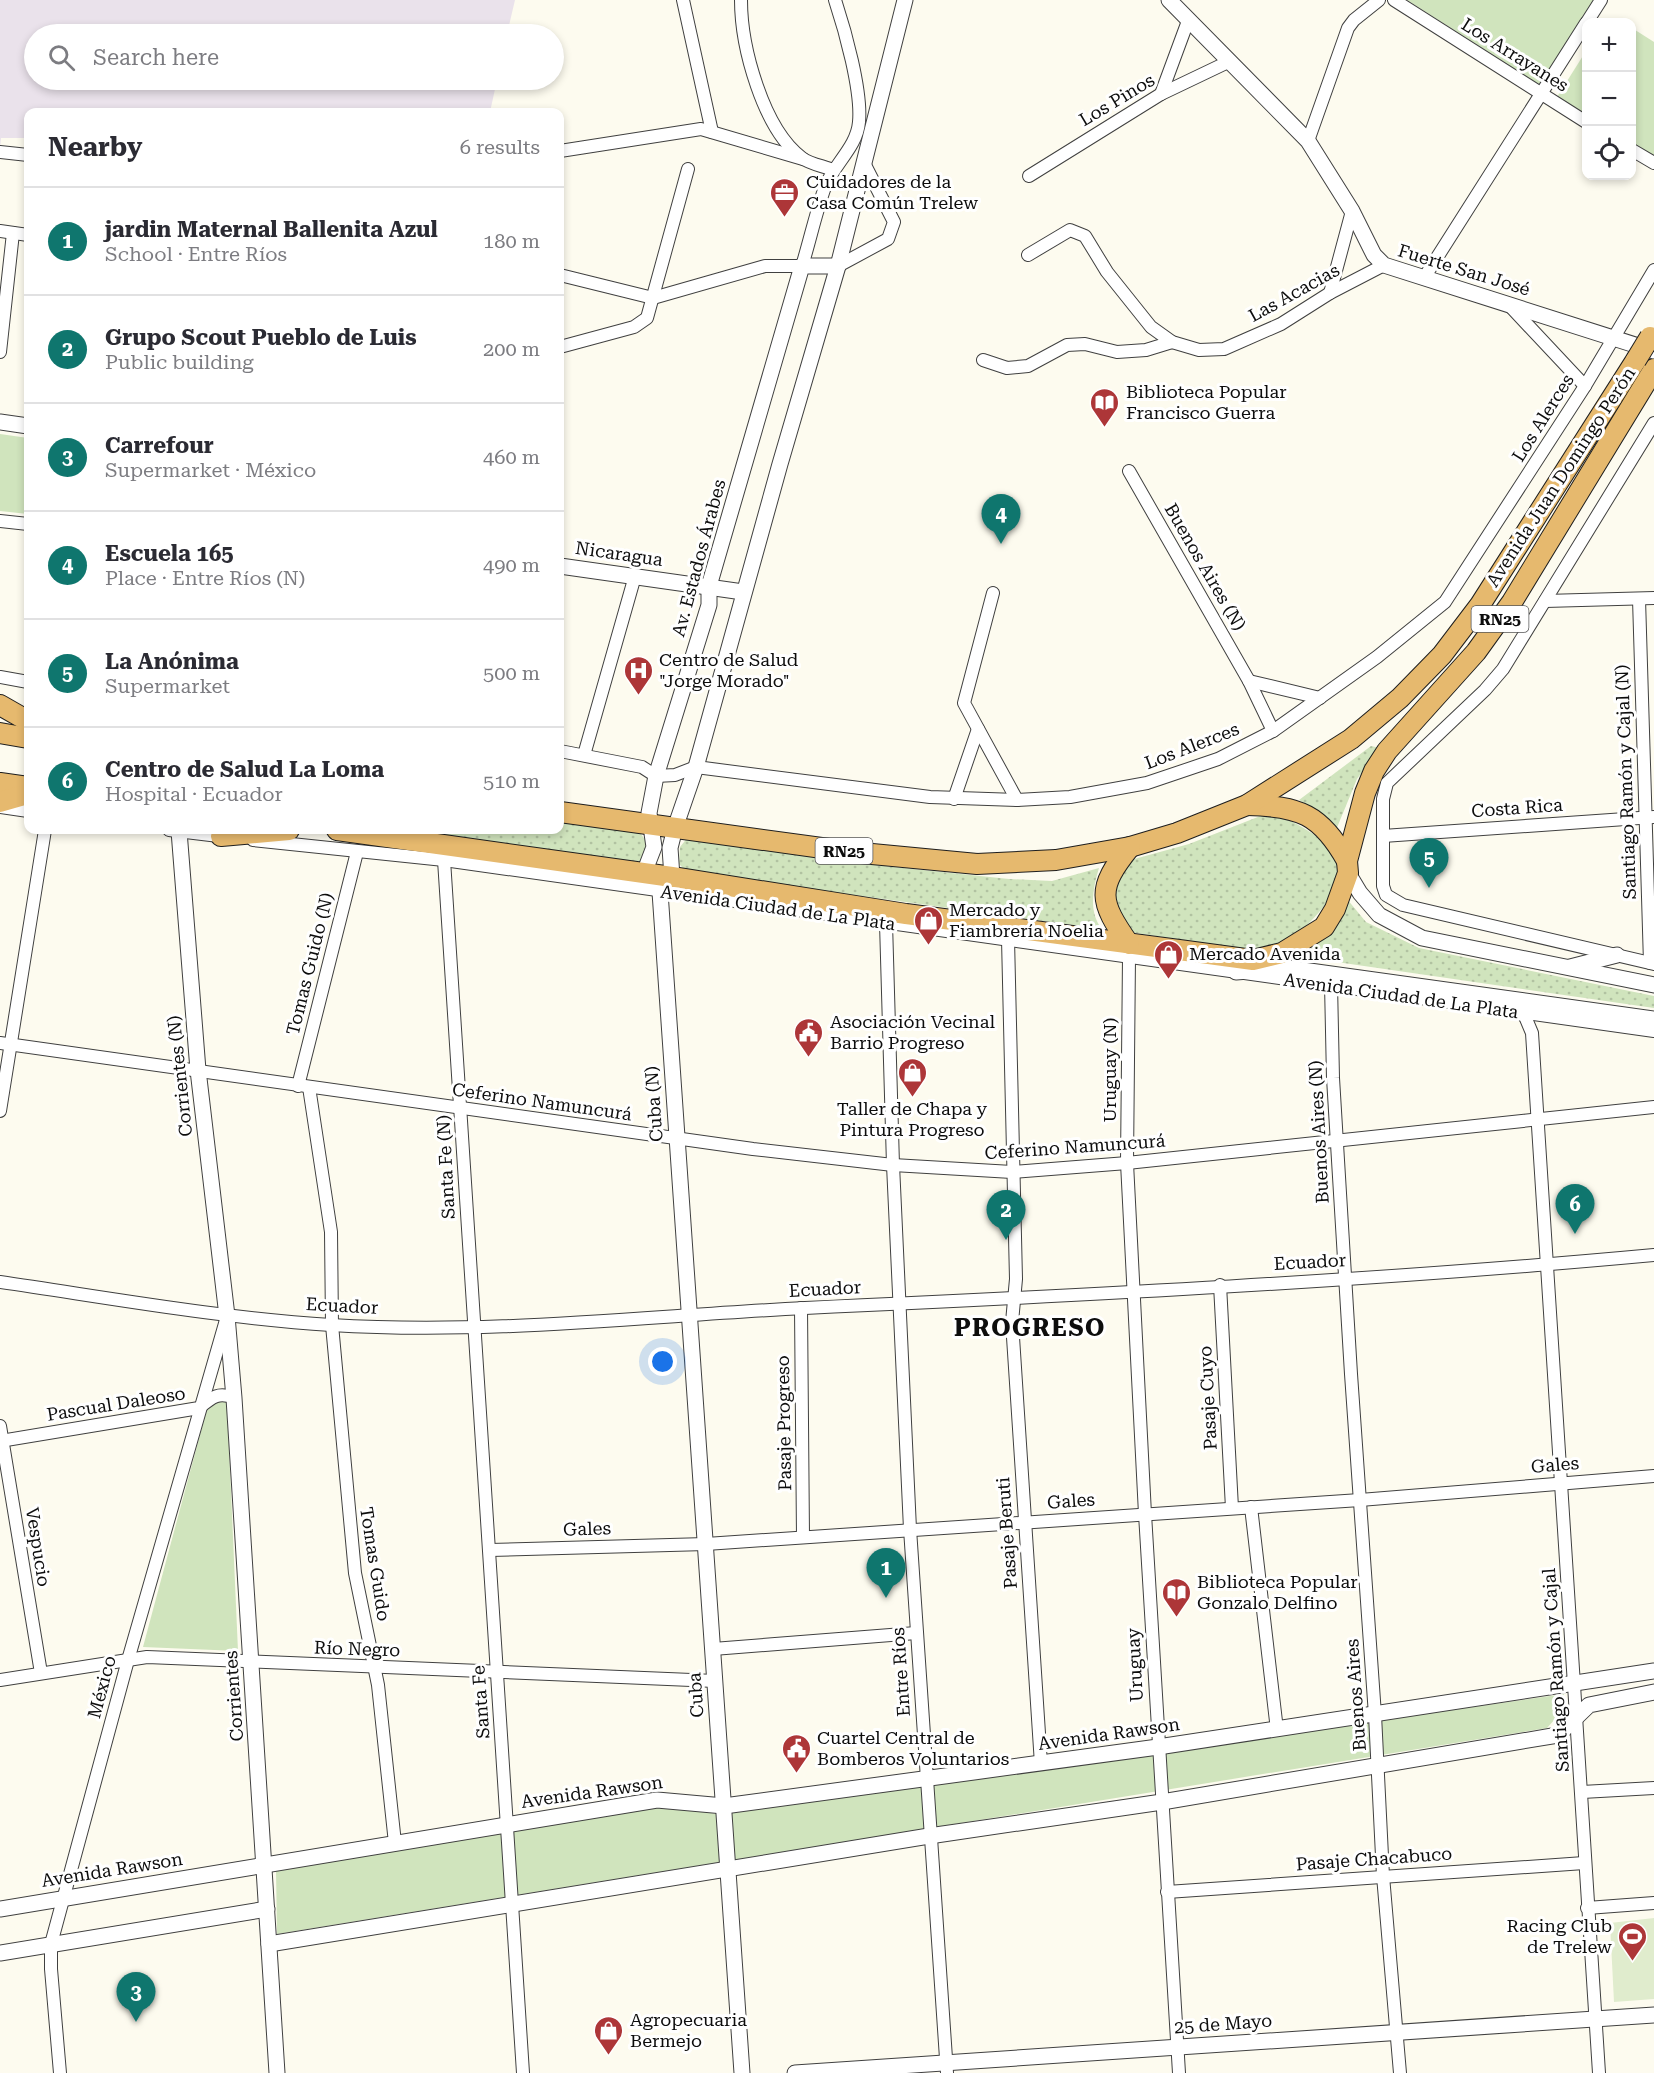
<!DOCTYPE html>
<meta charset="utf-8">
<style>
:root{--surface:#fff;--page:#f7f7f7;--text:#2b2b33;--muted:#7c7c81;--line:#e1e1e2;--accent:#0f766e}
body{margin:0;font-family:"Roboto Serif",serif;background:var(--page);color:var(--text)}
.controls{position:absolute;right:18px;top:18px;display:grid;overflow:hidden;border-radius:12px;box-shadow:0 3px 9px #0003}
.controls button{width:54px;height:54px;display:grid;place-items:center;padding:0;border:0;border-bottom:2px solid var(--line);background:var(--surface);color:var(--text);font:30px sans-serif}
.you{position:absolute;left:663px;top:1362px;width:21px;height:21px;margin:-15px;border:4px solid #fff;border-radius:50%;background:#1a73e8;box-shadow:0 0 0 9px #1a73e833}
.badge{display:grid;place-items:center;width:39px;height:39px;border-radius:50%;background:var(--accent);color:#fff;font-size:20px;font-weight:700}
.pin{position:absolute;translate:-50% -50px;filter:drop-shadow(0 2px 3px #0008)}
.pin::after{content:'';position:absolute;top:32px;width:21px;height:18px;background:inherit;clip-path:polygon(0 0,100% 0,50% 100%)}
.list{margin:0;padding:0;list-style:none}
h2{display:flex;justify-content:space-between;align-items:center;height:78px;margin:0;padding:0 24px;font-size:26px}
h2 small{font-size:20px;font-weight:400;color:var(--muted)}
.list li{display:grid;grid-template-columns:39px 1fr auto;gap:18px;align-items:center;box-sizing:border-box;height:108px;padding:0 24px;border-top:2px solid var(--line)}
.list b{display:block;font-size:22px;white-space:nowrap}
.list p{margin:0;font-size:20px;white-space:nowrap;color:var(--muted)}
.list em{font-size:20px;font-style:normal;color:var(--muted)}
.icon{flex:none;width:33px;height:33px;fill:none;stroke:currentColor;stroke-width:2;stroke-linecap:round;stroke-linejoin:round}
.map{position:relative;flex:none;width:1654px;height:2073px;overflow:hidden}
.search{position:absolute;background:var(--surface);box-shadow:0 3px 9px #0003;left:24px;top:24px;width:540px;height:66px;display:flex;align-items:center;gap:15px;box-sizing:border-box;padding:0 21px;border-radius:33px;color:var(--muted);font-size:22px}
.panel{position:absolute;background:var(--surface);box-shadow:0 3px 9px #0003;left:24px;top:108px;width:540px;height:726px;border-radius:12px}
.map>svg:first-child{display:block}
.industrial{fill:#eae2eb}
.grass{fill:url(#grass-dots)}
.park{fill:#d0e4bd}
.pitch{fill:#e0eccd}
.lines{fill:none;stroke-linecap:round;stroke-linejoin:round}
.minor-casing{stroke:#404040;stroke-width:14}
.tertiary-casing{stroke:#404040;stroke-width:17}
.trunk-casing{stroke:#1e1e1e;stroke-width:22}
.minor{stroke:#fff;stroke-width:12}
.tertiary{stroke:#fff;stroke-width:15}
.trunk{stroke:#e6b96e;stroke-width:20}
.trunk-bridge-casing{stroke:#1e1e1e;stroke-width:22;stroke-linecap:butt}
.trunk-bridge{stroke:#e6b96e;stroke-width:20}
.labels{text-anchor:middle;stroke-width:6;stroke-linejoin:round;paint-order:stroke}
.shield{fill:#fff;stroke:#565656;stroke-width:1.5}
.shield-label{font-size:16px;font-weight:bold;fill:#0d0d0d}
.street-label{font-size:18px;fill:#0d0d0d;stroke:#fff}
.poi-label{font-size:18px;fill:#0d0d0d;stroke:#fff;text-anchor:start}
.district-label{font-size:24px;font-weight:bold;letter-spacing:1.5px;fill:#0d0d0d;stroke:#fff}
</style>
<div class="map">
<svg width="1654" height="2073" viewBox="0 0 1654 2073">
<defs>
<pattern id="grass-dots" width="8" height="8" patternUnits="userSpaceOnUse" patternTransform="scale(1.5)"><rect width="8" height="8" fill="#d0e4bd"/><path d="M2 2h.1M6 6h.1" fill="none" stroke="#b1c2a1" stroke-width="1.8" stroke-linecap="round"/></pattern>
</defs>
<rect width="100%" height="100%" fill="#fdfbef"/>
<polygon class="industrial" points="0,0 515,0 507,34 34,34 34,80 497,80 490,112 28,112 28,138 1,138 0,149"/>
<g class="grass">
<polygon points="1371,746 1380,748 1357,779 1336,830 1327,817 1299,800"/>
<path d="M1268,813C1291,818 1344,845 1339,875C1334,904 1291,948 1261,951C1250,952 1235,947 1224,946C1193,941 1161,937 1129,932L1110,901L1127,861L1189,844Z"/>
<polygon points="560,818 638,830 646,841 645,856 635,865 372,830 560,830"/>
<path d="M688,837L865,864L1009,879L1052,881L1099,868C1093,888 1088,912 1102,929L687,872L679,864L680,847Z"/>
<polygon points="1347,899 1366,922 1419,948 1654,996 1654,1008 1302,957 1335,926"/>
</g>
<g class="park">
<polygon points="1407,0 1596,0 1543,87"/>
<polygon points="1632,28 1654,42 1654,157 1632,143"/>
<polygon points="1586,51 1586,115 1557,97"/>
<polygon points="0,434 28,438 28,514 0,511"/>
<polygon points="218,1399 227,1401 238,1651 143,1647 208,1405"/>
<polygon points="1564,1694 1564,1709 1547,1728 277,1934 276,1870 664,1806 717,1814"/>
</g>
<polygon class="pitch" points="1654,1918 1654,1999 1614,2002 1610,1923"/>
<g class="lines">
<defs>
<g id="minor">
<polyline points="683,0 712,132"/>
<path d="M741,0C741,47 763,129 802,158C810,164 823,166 833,170"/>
<polyline points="1394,0 1586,122"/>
<polyline points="1587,22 1601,0"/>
<polyline points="1161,94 1188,21"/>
<polyline points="1308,141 1348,28 1354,20 1379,0"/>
<polyline points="1632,150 1654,163"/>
<polyline points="560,151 701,129 803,159"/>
<polyline points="0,152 28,155"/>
<polyline points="1029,176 1161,94 1228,62"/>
<polyline points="0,231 28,235"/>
<polyline points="1028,255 1070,230 1085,236 1107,272 1151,327 1172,342 1199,350 1224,349 1281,324 1330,293 1384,265"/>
<polyline points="838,266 888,239 894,222 864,163"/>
<path d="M560,275L653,298L765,266H802C810,240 816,212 825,187C834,164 857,147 859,122C862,91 845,30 835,0"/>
<polyline points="1424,278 1586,23"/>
<polyline points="1330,293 1352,211"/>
<polyline points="1508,304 1585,386"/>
<polyline points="560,347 634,327 647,318 688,169"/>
<polyline points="0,352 13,233"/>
<polyline points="983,360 1007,368 1028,366 1067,345 1085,344 1117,352 1146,350 1172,342"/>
<polyline points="1654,423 1503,669 1485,690 1387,783 1383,799 1383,886 1386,895 1403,905 1654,964"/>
<polyline points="1129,471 1249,681 1273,731"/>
<polyline points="0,521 28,524"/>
<polyline points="993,593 964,703 1017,800"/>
<polyline points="1639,599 1650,963"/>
<polyline points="1545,601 1654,598"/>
<polyline points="0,677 28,682"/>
<polyline points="1249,681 1320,698"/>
<polyline points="560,751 642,767 656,776 675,775 696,767 930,797 1017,800 1070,797 1147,783 1218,759 1273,731 1377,657 1445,602 1585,386 1654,270"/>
<polyline points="584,755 635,576"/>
<polyline points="954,799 978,729"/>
<polyline points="0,807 28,811"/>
<polyline points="169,830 227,837"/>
<polyline points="1383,836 1654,817"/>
<polyline points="253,840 444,860 1654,1031"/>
<polyline points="444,860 523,2073"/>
<polyline points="886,923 893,1165 910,1529 947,2073"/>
<polyline points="1008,939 1016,1279 1012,1322 1041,1764"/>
<polyline points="1129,957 1127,1163 1145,1514 1179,2073"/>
<polyline points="1331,984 1333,1078 1351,1374 1375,1715 1383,1876 1400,2073"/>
<polyline points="1524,1014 1532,1033 1599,2073"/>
<polyline points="0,1043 753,1149 893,1165 1012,1172 1127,1163 1654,1107"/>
<polyline points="298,1086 357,852"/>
<polyline points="309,1087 331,1232 332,1325 355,1573 378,1685 395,1843"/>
<polyline points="0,1111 45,830"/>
<path d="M0,1282C110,1298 220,1318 331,1325C489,1335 647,1316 805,1308C1088,1295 1372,1281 1654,1255"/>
<polyline points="1220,1285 1232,1508"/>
<polyline points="801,1308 803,1537"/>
<polyline points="0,1426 41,1673"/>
<path d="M0,1441L199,1408C211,1398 218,1391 234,1398"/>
<polyline points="1251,1507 1277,1730"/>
<polyline points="490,1550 706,1544 1360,1500 1654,1476"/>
<polyline points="713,1649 916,1633"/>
<polyline points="0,1680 147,1657 715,1681"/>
<polyline points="1582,1792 1654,1788"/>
<polyline points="1167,1892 1584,1863"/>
<polyline points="1587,1908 1654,1903"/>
<polyline points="60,2073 51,1969 51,1944 128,1660 226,1320"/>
</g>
<g id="tertiary">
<polyline points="1169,0 1308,141 1352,211 1374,255 1384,265 1654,351"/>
<polyline points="0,422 28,426"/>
<polyline points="560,566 743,592"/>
<polyline points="179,831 198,1070 227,1316 234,1398 277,2073"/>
<polyline points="1348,873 1360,893 1379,915 1422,938 1654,985"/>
<polyline points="649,879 644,873 654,847 649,813 656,776 709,605 709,586 802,266 838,266"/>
<polyline points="666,885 672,877 670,848 675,828 696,767 780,464 838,266 905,0"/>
<polyline points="660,892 742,2073"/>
<polyline points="1256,960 1288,968 1654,1019"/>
<polyline points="1570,967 1617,955"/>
<polyline points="1236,972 1274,969"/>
<polyline points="1498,1002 1524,1014"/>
<polyline points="0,1909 657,1800 724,1806 1158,1747 1654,1671"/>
<polyline points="269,1944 929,1836 1162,1802 1558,1735 1589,1705 1654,1692"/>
<polyline points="0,1953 267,1909"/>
<polyline points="795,2073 1654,2015"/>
</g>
<g id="trunk">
<polyline points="0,705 28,721"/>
<polyline points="0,733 28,738"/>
<polyline points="0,783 28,787"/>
<polyline points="0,802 28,794"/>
<path d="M1247,805C1299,806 1321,814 1347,861"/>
<polyline points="560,812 851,852 977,864 1056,860 1130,847 1177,833 1247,805 1351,739 1400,698 1442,655 1480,605 1636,360"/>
<polyline points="337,830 672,877 906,914 1179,950 1253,960 1282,953 1324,927 1335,909 1348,873 1347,861 1365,793 1374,771 1387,751 1476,652 1512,602 1654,369"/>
<polyline points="221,836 289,830"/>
<path d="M1129,944C1099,901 1096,889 1130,847"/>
</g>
</defs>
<use href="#minor" class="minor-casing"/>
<use href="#tertiary" class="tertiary-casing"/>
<use href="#trunk" class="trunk-casing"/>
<use href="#minor" class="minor"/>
<use href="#tertiary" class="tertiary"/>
<use href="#trunk" class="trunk"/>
<defs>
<polyline id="trunk-bridge" points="1636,360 1650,337"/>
</defs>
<use href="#trunk-bridge" class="trunk-bridge-casing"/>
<use href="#trunk-bridge" class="trunk-bridge"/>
</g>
<defs>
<symbol id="office-pin" viewBox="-11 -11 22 30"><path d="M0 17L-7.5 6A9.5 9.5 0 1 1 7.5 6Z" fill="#ad3638" stroke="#fff"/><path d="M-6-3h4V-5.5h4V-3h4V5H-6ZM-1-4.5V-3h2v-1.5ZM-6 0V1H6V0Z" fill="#fff"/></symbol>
<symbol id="library-pin" viewBox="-11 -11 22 30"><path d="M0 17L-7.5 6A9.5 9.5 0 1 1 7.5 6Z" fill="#ad3638" stroke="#fff"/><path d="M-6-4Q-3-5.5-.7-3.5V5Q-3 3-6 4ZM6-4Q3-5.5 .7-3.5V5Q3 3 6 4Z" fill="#fff"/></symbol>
<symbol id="hospital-pin" viewBox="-11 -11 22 30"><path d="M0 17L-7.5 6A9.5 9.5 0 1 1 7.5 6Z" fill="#ad3638" stroke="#fff"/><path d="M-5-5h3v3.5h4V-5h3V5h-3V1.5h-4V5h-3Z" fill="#fff"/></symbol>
<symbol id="shop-pin" viewBox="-11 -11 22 30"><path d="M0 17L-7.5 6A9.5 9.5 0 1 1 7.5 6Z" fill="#ad3638" stroke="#fff"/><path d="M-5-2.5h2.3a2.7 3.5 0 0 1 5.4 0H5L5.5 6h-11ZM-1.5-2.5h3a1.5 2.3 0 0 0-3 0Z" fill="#fff"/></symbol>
<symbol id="civic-pin" viewBox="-11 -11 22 30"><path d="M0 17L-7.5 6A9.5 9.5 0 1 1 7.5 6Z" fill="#ad3638" stroke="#fff"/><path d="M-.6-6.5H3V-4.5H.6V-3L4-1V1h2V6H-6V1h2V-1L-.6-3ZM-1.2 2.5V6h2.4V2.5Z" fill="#fff"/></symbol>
<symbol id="stadium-pin" viewBox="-11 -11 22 30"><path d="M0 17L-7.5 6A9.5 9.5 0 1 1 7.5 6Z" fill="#ad3638" stroke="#fff"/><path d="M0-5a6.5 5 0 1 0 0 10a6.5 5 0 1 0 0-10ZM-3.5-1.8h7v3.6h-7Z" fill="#fff"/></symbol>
</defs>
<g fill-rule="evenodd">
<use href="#office-pin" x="768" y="176" width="33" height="45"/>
<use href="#library-pin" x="1088" y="386" width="33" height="45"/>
<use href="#hospital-pin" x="622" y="654" width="33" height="45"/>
<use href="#shop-pin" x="912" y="904" width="33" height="45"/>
<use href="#shop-pin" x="1152" y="938" width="33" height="45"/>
<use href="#civic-pin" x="792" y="1016" width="33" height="45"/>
<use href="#shop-pin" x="896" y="1056" width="33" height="45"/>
<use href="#library-pin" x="1160" y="1576" width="33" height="45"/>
<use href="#civic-pin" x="780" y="1732" width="33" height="45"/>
<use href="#stadium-pin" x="1616" y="1920" width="33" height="45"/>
<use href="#shop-pin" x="592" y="2014" width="33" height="45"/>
</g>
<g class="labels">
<g class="shield">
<rect x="1471.5" y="606" width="57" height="26" rx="4.5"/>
<rect x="815.5" y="838" width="57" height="26" rx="4.5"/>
</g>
<g class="shield-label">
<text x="1500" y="625">RN25</text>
<text x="844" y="857">RN25</text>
</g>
<g class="street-label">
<text transform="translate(1515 55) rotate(32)" y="6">Los Arrayanes</text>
<text transform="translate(1117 100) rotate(-31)" y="6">Los Pinos</text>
<text transform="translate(1464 270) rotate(17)" y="6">Fuerte San José</text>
<text transform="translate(1294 293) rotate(-29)" y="6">Las Acacias</text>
<text transform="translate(1543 418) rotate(-58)" y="6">Los Alerces</text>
<text transform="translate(1561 477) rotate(-57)" y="6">Avenida Juan Domingo Perón</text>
<text transform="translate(619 554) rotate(8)" y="6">Nicaragua</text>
<text transform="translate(699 558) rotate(-75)" y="6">Av. Estados Árabes</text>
<text transform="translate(1205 567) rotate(60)" y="6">Buenos Aires (N)</text>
<text transform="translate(1192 746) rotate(-21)" y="6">Los Alerces</text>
<text transform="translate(1626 782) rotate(-92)" y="6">Santiago Ramón y Cajal (N)</text>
<text transform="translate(1517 808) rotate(-4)" y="6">Costa Rica</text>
<text transform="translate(778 908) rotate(8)" y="6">Avenida Ciudad de La Plata</text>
<text transform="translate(310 964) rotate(-76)" y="6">Tomas Guido (N)</text>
<text transform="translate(1401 996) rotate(8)" y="6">Avenida Ciudad de La Plata</text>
<text transform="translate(1110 1070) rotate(-90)" y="6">Uruguay (N)</text>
<text transform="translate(180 1076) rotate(-96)" y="6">Corrientes (N)</text>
<text transform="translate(542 1102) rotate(8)" y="6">Ceferino Namuncurá</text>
<text transform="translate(654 1104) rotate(-94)" y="6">Cuba (N)</text>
<text transform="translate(1319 1132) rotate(-93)" y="6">Buenos Aires (N)</text>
<text transform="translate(1075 1147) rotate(-4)" y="6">Ceferino Namuncurá</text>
<text transform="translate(446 1167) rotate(-93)" y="6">Santa Fe (N)</text>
<text transform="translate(1310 1262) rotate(-3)" y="6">Ecuador</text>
<text transform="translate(825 1289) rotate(-3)" y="6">Ecuador</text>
<text transform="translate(342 1306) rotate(3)" y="6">Ecuador</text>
<text transform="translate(1208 1398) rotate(-93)" y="6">Pasaje Cuyo</text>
<text transform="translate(116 1404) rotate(-9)" y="6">Pascual Daleoso</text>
<text transform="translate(784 1423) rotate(-91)" y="6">Pasaje Progreso</text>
<text transform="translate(1555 1465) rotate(-5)" y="6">Gales</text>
<text transform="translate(1071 1501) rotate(-4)" y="6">Gales</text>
<text transform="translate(587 1529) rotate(-2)" y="6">Gales</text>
<text transform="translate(1007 1533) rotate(-94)" y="6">Pasaje Beruti</text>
<text transform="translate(38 1547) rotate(81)" y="6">Vespucio</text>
<text transform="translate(375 1564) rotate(81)" y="6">Tomas Guido</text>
<text transform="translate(357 1649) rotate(2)" y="6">Río Negro</text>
<text transform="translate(1135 1665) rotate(-93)" y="6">Uruguay</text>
<text transform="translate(1556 1670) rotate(-94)" y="6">Santiago Ramón y Cajal</text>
<text transform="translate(901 1672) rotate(-94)" y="6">Entre Ríos</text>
<text transform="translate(102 1687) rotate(-75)" y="6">México</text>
<text transform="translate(696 1695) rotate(-94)" y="6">Cuba</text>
<text transform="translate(1356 1695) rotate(-94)" y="6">Buenos Aires</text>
<text transform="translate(234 1696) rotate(-94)" y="6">Corrientes</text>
<text transform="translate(481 1702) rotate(-94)" y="6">Santa Fe</text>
<text transform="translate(1109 1734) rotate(-8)" y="6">Avenida Rawson</text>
<text transform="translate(592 1792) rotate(-8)" y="6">Avenida Rawson</text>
<text transform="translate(1374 1859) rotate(-4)" y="6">Pasaje Chacabuco</text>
<text transform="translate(112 1870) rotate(-9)" y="6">Avenida Rawson</text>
<text transform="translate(1223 2024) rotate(-4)" y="6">25 de Mayo</text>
</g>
<g class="poi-label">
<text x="806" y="188">Cuidadores de la<tspan x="806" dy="21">Casa Común Trelew</tspan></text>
<text x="1126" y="398">Biblioteca Popular<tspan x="1126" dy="21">Francisco Guerra</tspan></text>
<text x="659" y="666">Centro de Salud<tspan x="659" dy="21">"Jorge Morado"</tspan></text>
<text x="949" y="916">Mercado y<tspan x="949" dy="21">Fiambrería Noelia</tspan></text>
<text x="1189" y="960">Mercado Avenida</text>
<text x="830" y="1028">Asociación Vecinal<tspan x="830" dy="21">Barrio Progreso</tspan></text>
<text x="912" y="1115" text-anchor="middle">Taller de Chapa y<tspan x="912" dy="21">Pintura Progreso</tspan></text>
<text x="1197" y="1588">Biblioteca Popular<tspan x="1197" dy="21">Gonzalo Delfino</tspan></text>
<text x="817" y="1744">Cuartel Central de<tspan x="817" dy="21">Bomberos Voluntarios</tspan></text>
<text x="1612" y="1932" text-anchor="end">Racing Club<tspan x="1612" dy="21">de Trelew</tspan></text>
<text x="630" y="2026">Agropecuaria<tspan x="630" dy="21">Bermejo</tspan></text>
</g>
<g class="district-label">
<text x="1030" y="1336">PROGRESO</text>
</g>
</g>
</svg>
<div class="controls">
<button>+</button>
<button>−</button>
<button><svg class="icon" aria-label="locate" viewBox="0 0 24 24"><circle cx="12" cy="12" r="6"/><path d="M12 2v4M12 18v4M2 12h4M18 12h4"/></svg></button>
</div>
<div class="you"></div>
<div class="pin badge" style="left:886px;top:1598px">1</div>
<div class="pin badge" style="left:1006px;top:1240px">2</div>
<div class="pin badge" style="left:136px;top:2022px">3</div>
<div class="pin badge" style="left:1001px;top:544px">4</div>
<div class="pin badge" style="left:1429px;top:888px">5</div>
<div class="pin badge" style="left:1575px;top:1234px">6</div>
<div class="search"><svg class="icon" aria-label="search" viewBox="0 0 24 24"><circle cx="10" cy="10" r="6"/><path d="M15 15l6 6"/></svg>Search here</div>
<section class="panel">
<h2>Nearby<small>6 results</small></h2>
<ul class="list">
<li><span class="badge">1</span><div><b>jardin Maternal Ballenita Azul</b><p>School · Entre Ríos</p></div><em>180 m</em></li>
<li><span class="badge">2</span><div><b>Grupo Scout Pueblo de Luis</b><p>Public building</p></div><em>200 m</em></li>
<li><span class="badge">3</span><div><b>Carrefour</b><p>Supermarket · México</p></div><em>460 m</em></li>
<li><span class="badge">4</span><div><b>Escuela 165</b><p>Place · Entre Ríos (N)</p></div><em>490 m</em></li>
<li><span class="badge">5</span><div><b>La Anónima</b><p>Supermarket</p></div><em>500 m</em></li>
<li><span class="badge">6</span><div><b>Centro de Salud La Loma</b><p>Hospital · Ecuador</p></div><em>510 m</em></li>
</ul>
</section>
</div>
